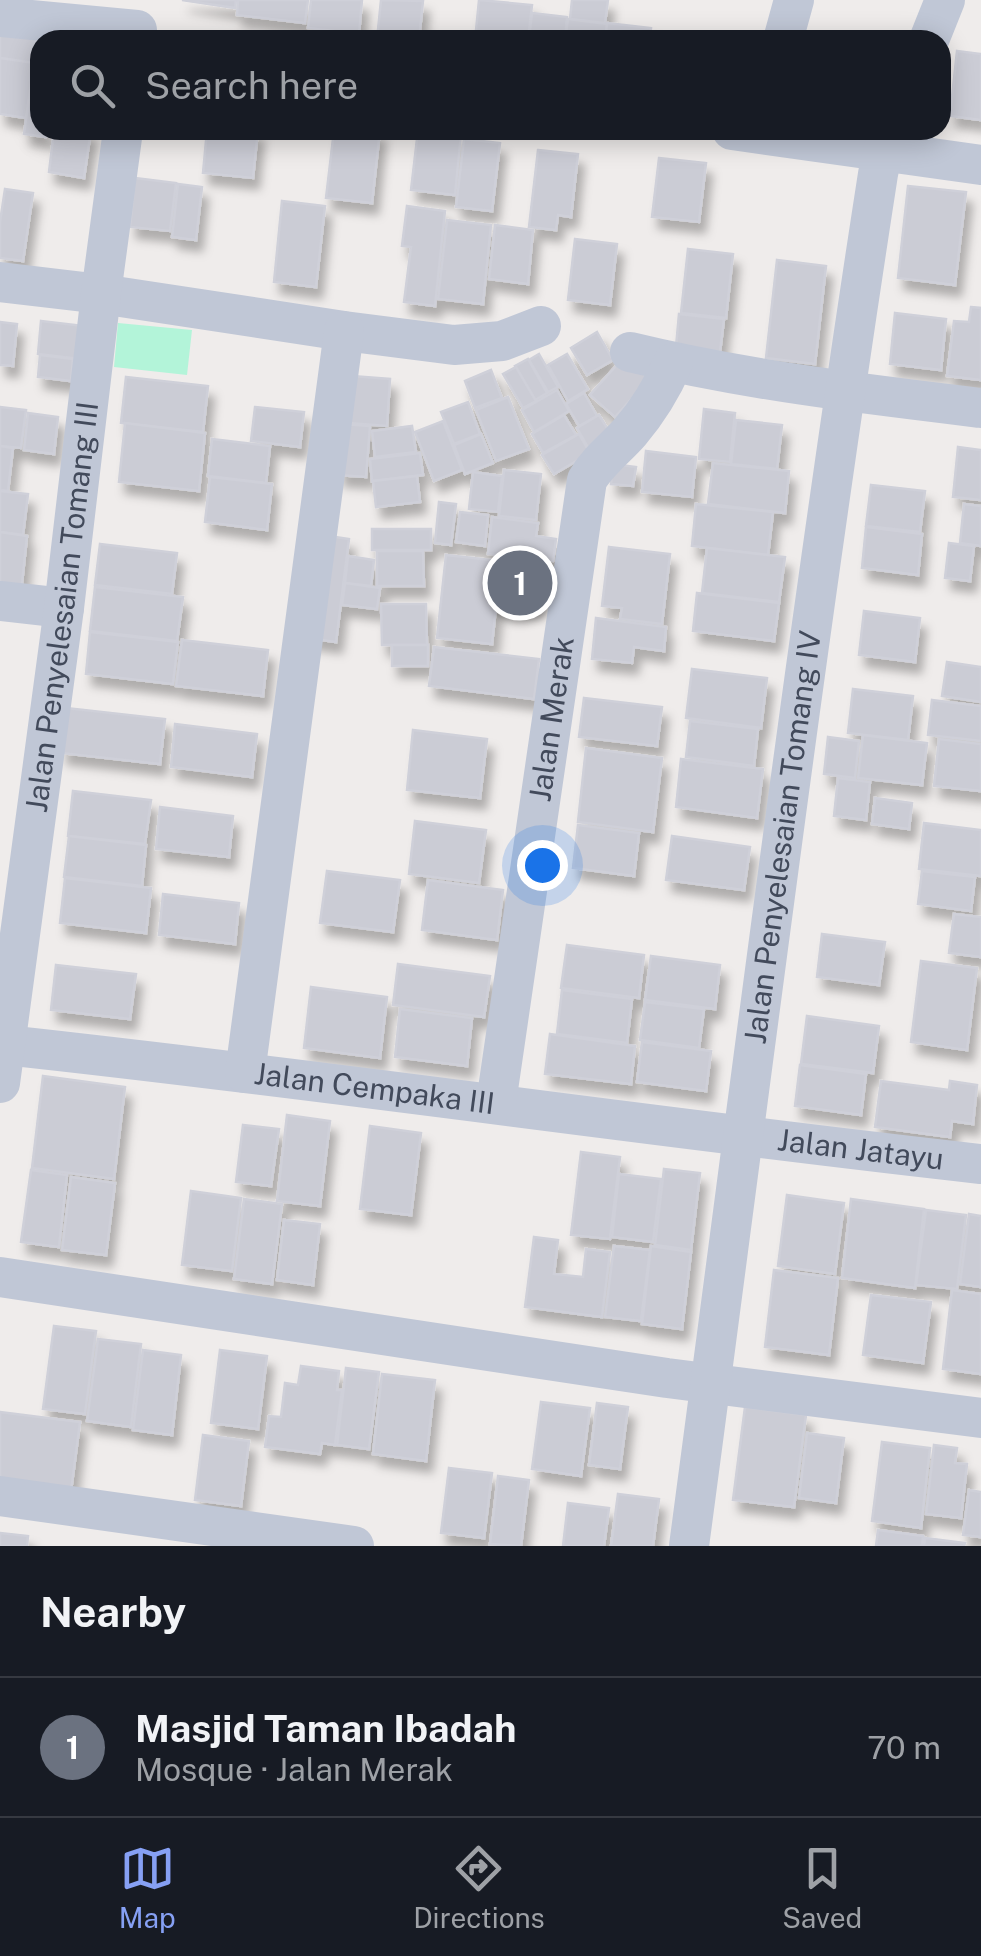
<!DOCTYPE html>
<meta charset="utf-8">
<style>
:root{--surface:#171b24;--page:#242831;--text:#f1f3f6;--muted:#9ea1a6;--line:#363941;--accent:#86a0f4}
body{margin:0;font-family:"Public Sans",sans-serif;background:var(--page);color:var(--text)}
.you{position:absolute;left:542px;top:865px;width:35px;height:35px;margin:-25px;border:8px solid #fff;border-radius:50%;background:#1a73e8;box-shadow:0 0 0 15px #1a73e833}
.badge{display:grid;place-items:center;width:65px;height:65px;border-radius:50%;background:var(--accent);color:#fff;font-size:32px;font-weight:700}
.pin{position:absolute;translate:-50% -50%;border:5px solid #fff;box-shadow:0 2px 10px #0006}
.list{margin:0;padding:0;list-style:none}
h2{display:flex;justify-content:space-between;align-items:center;height:130px;margin:0;padding:0 40px;font-size:42px}
h2 small{font-size:32px;font-weight:400;color:var(--muted)}
.list li{display:grid;grid-template-columns:65px 1fr auto;gap:30px;align-items:center;box-sizing:border-box;height:140px;padding:0 40px;border-top:2px solid var(--line)}
.list b{display:block;font-size:38px;white-space:nowrap}
.list p{margin:0;font-size:32px;white-space:nowrap;color:var(--muted)}
.list em{font-size:32px;font-style:normal;color:var(--muted)}
.icon{flex:none;width:55px;height:55px;fill:none;stroke:currentColor;stroke-width:2;stroke-linecap:round;stroke-linejoin:round}
.map{position:relative;flex:none;width:981px;height:1546px;overflow:hidden}
.search{position:absolute;background:var(--surface);box-shadow:0 5px 25px #0003;left:30px;right:30px;top:30px;height:110px;display:flex;align-items:center;gap:25px;box-sizing:border-box;padding:0 35px;border-radius:30px;color:var(--muted);font-size:38px}
.sheet{height:270px;background:var(--surface)}
nav{display:flex;justify-content:space-around;align-items:center;box-sizing:border-box;height:140px;border-top:2px solid var(--line);background:var(--surface);font-size:28px;color:var(--muted)}
nav a{display:grid;justify-items:center;gap:5px}
nav .on{color:var(--accent)}
.map>svg:first-child{display:block}
.pitch{fill:#b3f4d9}
.building{fill:#cbccd5;stroke:#cfd0d9;stroke-width:2.5;filter:url(#shadow)}
.lines{fill:none;stroke-linecap:round;stroke-linejoin:round}
.minor{stroke:#c0c7d6;stroke-width:40}
.labels{text-anchor:middle;stroke-width:8;stroke-linejoin:round;paint-order:stroke}
.street-label{font-size:30px;fill:#424a5b;stroke:#fff}
</style>
<div class="map">
<svg width="981" height="1546" viewBox="0 0 981 1546">
<defs>
<filter id="shadow"><feDropShadow dx="6" dy="11" stdDeviation="5" flood-color="#0004"/></filter>
</defs>
<rect width="100%" height="100%" fill="#efeceb"/>
<polygon class="pitch" points="118,323 192,330 187,375 114,367"/>
<g class="building">
<polygon points="182,0 236,0 235,8"/>
<polygon points="238,0 308,0 305,23 237,15"/>
<polygon points="311,0 362,0 359,34 308,28"/>
<polygon points="381,0 423,1 419,40 377,39"/>
<polygon points="479,0 532,5 528,40 475,40"/>
<polygon points="572,0 608,0 605,23 570,19"/>
<polygon points="532,13 567,17 565,40 529,40"/>
<polygon points="568,19 607,24 605,40 565,40"/>
<polygon points="607,23 651,28 650,40 606,40"/>
<polygon points="0,27 37,32 33,63 0,58"/>
<polygon points="36,48 40,48 40,130 48,130 46,137 24,134"/>
<polygon points="957,51 981,54 981,120 950,116"/>
<polygon points="0,58 34,63 26,118 0,114"/>
<polygon points="54,130 91,130 84,178 49,172"/>
<polygon points="207,130 258,130 253,178 203,173"/>
<polygon points="334,130 380,130 372,203 326,198"/>
<polygon points="418,130 461,134 455,195 411,190"/>
<polygon points="464,139 500,143 492,211 456,207"/>
<polygon points="538,150 578,154 571,217 558,215 556,230 529,227"/>
<polygon points="659,158 706,163 699,222 652,217"/>
<polygon points="135,178 176,183 170,231 130,227"/>
<polygon points="178,184 202,187 196,240 172,237"/>
<polygon points="908,186 966,192 955,285 898,278"/>
<polygon points="5,189 33,193 23,261 0,258 0,222"/>
<polygon points="282,201 325,206 316,287 274,282"/>
<polygon points="407,206 445,211 435,306 404,302 411,247 402,246"/>
<polygon points="447,220 491,225 483,304 438,299"/>
<polygon points="495,225 533,230 528,284 489,279"/>
<polygon points="575,239 617,244 610,305 568,300"/>
<polygon points="688,249 733,254 726,318 681,313"/>
<polygon points="777,260 826,266 815,364 766,358"/>
<polygon points="971,307 981,308 981,380 947,376 954,321 969,322"/>
<polygon points="895,313 946,319 941,370 890,364"/>
<polygon points="679,314 724,319 720,352 676,347"/>
<polygon points="41,321 84,326 80,359 38,354"/>
<polygon points="0,322 17,324 13,366 0,365"/>
<polygon points="597,332 613,360 587,375 571,348"/>
<polygon points="539,354 558,387 548,392 529,360"/>
<polygon points="567,354 588,389 568,401 548,365"/>
<polygon points="40,355 73,359 71,381 38,377"/>
<polygon points="624,357 649,379 615,417 590,395"/>
<polygon points="528,359 547,393 535,400 515,366"/>
<polygon points="516,367 536,401 523,408 503,374"/>
<polygon points="491,370 502,398 475,408 465,381"/>
<polygon points="352,376 390,379 387,426 348,423"/>
<polygon points="126,377 208,386 203,432 121,423"/>
<polygon points="557,390 569,411 534,432 522,410"/>
<polygon points="584,393 597,416 579,426 566,404"/>
<polygon points="508,397 529,449 496,461 476,410"/>
<polygon points="468,402 480,434 454,444 441,412"/>
<polygon points="0,407 26,410 21,448 0,446"/>
<polygon points="255,407 304,412 300,447 251,441"/>
<polygon points="704,409 735,413 730,462 699,459"/>
<polygon points="28,413 58,417 54,454 24,450"/>
<polygon points="564,415 576,435 543,453 532,434"/>
<polygon points="599,415 612,436 589,449 577,428"/>
<polygon points="736,420 782,425 777,469 731,464"/>
<polygon points="443,421 462,470 434,481 415,432"/>
<polygon points="125,423 205,433 199,491 119,482"/>
<polygon points="342,424 370,426 366,477 338,475"/>
<polygon points="412,426 416,452 375,457 372,431"/>
<polygon points="481,434 493,463 465,474 454,445"/>
<polygon points="579,434 590,453 554,474 542,455"/>
<polygon points="212,439 270,446 266,483 208,476"/>
<polygon points="0,446 13,448 8,491 0,490"/>
<polygon points="958,447 981,450 981,500 953,497"/>
<polygon points="646,451 696,457 692,497 642,492"/>
<polygon points="420,453 423,475 372,481 370,459"/>
<polygon points="713,463 789,471 785,513 708,504"/>
<polygon points="613,464 636,467 633,486 611,484"/>
<polygon points="504,470 541,474 536,520 499,516"/>
<polygon points="473,472 502,476 498,512 469,509"/>
<polygon points="417,476 420,502 376,507 373,481"/>
<polygon points="210,477 272,484 267,530 205,522"/>
<polygon points="871,485 925,491 920,532 866,526"/>
<polygon points="0,491 28,494 23,535 0,532"/>
<polygon points="439,502 456,504 451,545 435,543"/>
<polygon points="696,504 773,512 768,555 692,546"/>
<polygon points="964,504 981,506 981,546 960,543"/>
<polygon points="460,512 488,515 485,546 456,542"/>
<polygon points="492,517 538,523 536,536 556,539 553,561 488,554"/>
<polygon points="866,527 922,534 918,575 862,568"/>
<rect x="372" y="529" width="59" height="21"/>
<polygon points="0,532 27,536 21,593 0,591"/>
<polygon points="322,535 349,539 336,642 308,638"/>
<polygon points="949,543 974,546 970,581 945,578"/>
<polygon points="100,544 177,553 172,594 95,585"/>
<polygon points="609,547 670,554 662,624 620,619 622,608 602,606"/>
<polygon points="707,548 785,557 779,602 702,593"/>
<polygon points="377,551 423,551 424,586 377,586"/>
<polygon points="446,555 501,561 492,644 437,638"/>
<polygon points="348,556 374,560 371,586 345,583"/>
<polygon points="502,557 542,562 537,607 497,603"/>
<polygon points="345,583 380,588 377,609 342,605"/>
<polygon points="95,587 183,597 177,641 90,631"/>
<polygon points="697,593 779,603 774,641 693,631"/>
<polygon points="381,604 426,604 427,645 382,645"/>
<polygon points="864,611 920,618 915,662 859,655"/>
<polygon points="596,618 666,627 664,651 634,647 632,663 592,659"/>
<polygon points="90,632 178,642 173,684 86,674"/>
<polygon points="182,640 268,650 263,696 176,686"/>
<rect x="392" y="645" width="36" height="21"/>
<polygon points="434,647 539,659 534,699 429,686"/>
<polygon points="947,662 981,667 981,702 942,696"/>
<polygon points="692,669 767,678 761,728 686,718"/>
<polygon points="853,689 913,696 908,740 848,733"/>
<polygon points="584,698 662,707 657,746 579,737"/>
<polygon points="932,700 981,706 981,741 928,735"/>
<polygon points="66,708 165,719 160,764 61,753"/>
<polygon points="690,721 758,729 754,766 686,757"/>
<polygon points="175,724 257,734 252,777 171,767"/>
<polygon points="413,730 487,739 480,798 407,790"/>
<polygon points="863,735 927,743 922,785 858,778"/>
<polygon points="828,737 859,741 855,778 824,774"/>
<polygon points="939,739 981,744 981,791 934,786"/>
<polygon points="586,748 662,758 653,832 578,822"/>
<polygon points="681,759 763,769 757,818 676,807"/>
<polygon points="838,778 870,782 866,820 834,816"/>
<polygon points="73,791 151,800 145,844 68,836"/>
<polygon points="875,798 912,803 909,829 872,824"/>
<polygon points="160,807 233,816 229,857 156,849"/>
<polygon points="415,821 486,830 479,883 409,874"/>
<polygon points="924,823 981,830 981,876 919,869"/>
<polygon points="578,825 639,833 634,876 573,868"/>
<polygon points="69,836 146,845 142,886 64,877"/>
<polygon points="672,836 750,847 744,890 666,880"/>
<polygon points="327,871 400,880 393,932 320,923"/>
<polygon points="922,871 975,877 971,911 918,904"/>
<polygon points="65,878 151,888 146,933 60,923"/>
<polygon points="428,880 503,890 497,940 422,930"/>
<polygon points="163,894 239,903 235,944 159,935"/>
<polygon points="954,914 981,917 981,957 949,953"/>
<polygon points="822,934 885,942 879,985 817,977"/>
<polygon points="567,945 644,955 639,998 561,988"/>
<polygon points="651,956 720,965 715,1009 645,1000"/>
<polygon points="921,961 977,968 967,1050 911,1042"/>
<polygon points="398,964 490,976 484,1017 393,1005"/>
<polygon points="56,965 136,974 130,1019 51,1010"/>
<polygon points="311,987 387,997 380,1058 304,1048"/>
<polygon points="562,990 632,999 627,1043 557,1034"/>
<polygon points="645,1002 704,1009 699,1048 640,1040"/>
<polygon points="400,1009 472,1018 467,1066 395,1057"/>
<polygon points="807,1016 879,1026 873,1073 801,1064"/>
<polygon points="550,1034 635,1046 631,1084 545,1074"/>
<polygon points="642,1042 711,1051 706,1091 637,1082"/>
<polygon points="800,1065 866,1074 861,1115 795,1106"/>
<polygon points="43,1076 125,1087 114,1179 32,1168"/>
<polygon points="881,1081 949,1090 950,1081 977,1085 973,1124 952,1121 950,1137 875,1127"/>
<polygon points="287,1115 330,1121 320,1206 277,1201"/>
<polygon points="243,1125 279,1129 271,1186 236,1182"/>
<polygon points="370,1126 421,1133 411,1215 360,1209"/>
<polygon points="581,1152 620,1157 610,1239 571,1235"/>
<polygon points="664,1169 700,1173 691,1250 655,1245"/>
<polygon points="31,1170 67,1175 59,1247 21,1242"/>
<polygon points="619,1174 661,1179 653,1242 612,1237"/>
<polygon points="71,1177 115,1183 106,1255 62,1250"/>
<polygon points="191,1191 241,1198 232,1271 182,1265"/>
<polygon points="787,1195 844,1203 835,1274 778,1266"/>
<polygon points="244,1199 282,1204 272,1284 234,1279"/>
<polygon points="851,1199 924,1209 915,1288 842,1278"/>
<polygon points="926,1210 966,1215 957,1289 916,1285"/>
<polygon points="969,1214 981,1216 981,1287 960,1284"/>
<polygon points="284,1220 320,1224 313,1285 277,1280"/>
<polygon points="534,1237 558,1240 554,1274 583,1277 586,1249 610,1252 602,1317 525,1307"/>
<polygon points="614,1246 650,1250 641,1321 605,1317"/>
<polygon points="651,1246 691,1252 682,1329 642,1324"/>
<polygon points="774,1270 838,1278 829,1355 765,1347"/>
<polygon points="952,1290 981,1294 981,1374 943,1369"/>
<polygon points="871,1295 931,1302 923,1363 863,1355"/>
<polygon points="54,1326 96,1331 85,1414 43,1409"/>
<polygon points="98,1339 141,1344 131,1427 87,1421"/>
<polygon points="143,1350 181,1355 172,1435 133,1430"/>
<polygon points="220,1350 267,1356 258,1429 211,1423"/>
<polygon points="301,1366 339,1371 337,1390 342,1390 335,1445 322,1443 320,1454 265,1447 269,1416 281,1417 285,1383 298,1385"/>
<polygon points="346,1368 379,1372 369,1449 337,1445"/>
<polygon points="382,1374 435,1380 426,1461 373,1454"/>
<polygon points="541,1402 590,1408 581,1476 532,1469"/>
<polygon points="597,1403 628,1407 620,1469 589,1465"/>
<polygon points="745,1407 806,1415 794,1507 733,1500"/>
<polygon points="0,1412 80,1422 71,1491 0,1482"/>
<polygon points="807,1433 844,1438 836,1503 799,1498"/>
<polygon points="203,1435 249,1441 241,1506 195,1500"/>
<polygon points="882,1442 930,1448 921,1528 872,1521"/>
<polygon points="934,1445 957,1448 955,1463 967,1464 961,1518 926,1514"/>
<polygon points="449,1468 492,1473 484,1538 441,1533"/>
<polygon points="498,1476 529,1480 521,1546 490,1544"/>
<polygon points="969,1490 981,1492 981,1537 963,1535"/>
<polygon points="618,1494 659,1499 653,1546 611,1546"/>
<polygon points="568,1503 609,1508 604,1546 563,1546"/>
<polygon points="878,1530 923,1536 922,1546 876,1546"/>
<polygon points="0,1533 28,1536 27,1546 0,1546"/>
<polygon points="925,1538 965,1543 964,1546 924,1546"/>
</g>
<g class="lines">
<g class="minor">
<polyline points="0,17 137,30"/>
<polyline points="783,40 794,0"/>
<polyline points="929,40 945,0"/>
<polyline points="732,130 981,165"/>
<polyline points="0,282 101,294 344,331 454,345 502,341 541,326"/>
<path d="M630,352C745,380 864,394 981,408"/>
<polyline points="0,601 64,608"/>
<path id="s1" d="M5,1045C331,1080 655,1128 981,1164"/>
<polyline points="245,1073 344,331"/>
<path id="s2" d="M0,1083L64,608L101,294L123,130"/>
<path id="s3" d="M496,1103L587,480C598,461 616,448 630,432C649,410 662,388 673,363"/>
<polyline points="0,1277 667,1378 981,1418"/>
<polyline points="0,1496 354,1546"/>
<path id="s4" d="M689,1546C750,1088 807,631 878,174L883,150L891,130"/>
</g>
</g>
<g class="labels">
<g class="street-label">
<text dy="10" stroke="none"><textPath href="#s2" startOffset="480">Jalan Penyelesaian Tomang III</textPath></text>
<text dy="10" stroke="none"><textPath href="#s3" startOffset="388">Jalan Merak</textPath></text>
<text dy="10" stroke="none"><textPath href="#s4" startOffset="715">Jalan Penyelesaian Tomang IV</textPath></text>
<text dy="10" stroke="none"><textPath href="#s1" startOffset="372">Jalan Cempaka III</textPath></text>
<text dy="10" stroke="none"><textPath href="#s1" startOffset="862">Jalan Jatayu</textPath></text>
</g>
</g>
</svg>
<div class="you"></div>
<div class="pin badge" style="left:520px;top:583px;background:#6b7280">1</div>
<div class="search"><svg class="icon" aria-label="search" viewBox="0 0 24 24"><circle cx="10" cy="10" r="6"/><path d="M15 15l6 6"/></svg>Search here</div>
</div>
<section class="sheet">
<h2>Nearby<small></small></h2>
<ul class="list">
<li><span class="badge" style="background:#6b7280">1</span><div><b>Masjid Taman Ibadah</b><p>Mosque · Jalan Merak</p></div><em>70 m</em></li>
</ul>
</section>
<nav>
<a class="on"><svg class="icon" aria-label="map" viewBox="0 0 24 24"><path d="M3 6l6-2 6 2 6-2v14l-6 2-6-2-6 2zM9 4v14M15 6v14"/></svg>Map</a>
<a><svg class="icon" aria-label="directions" viewBox="0 0 24 24"><path d="M12 3l9 9-9 9-9-9zM9 14v-3h6M13 9l2 2-2 2"/></svg>Directions</a>
<a><svg class="icon" aria-label="saved" viewBox="0 0 24 24"><path d="M7 4h10v16l-5-4-5 4z"/></svg>Saved</a>
</nav>
